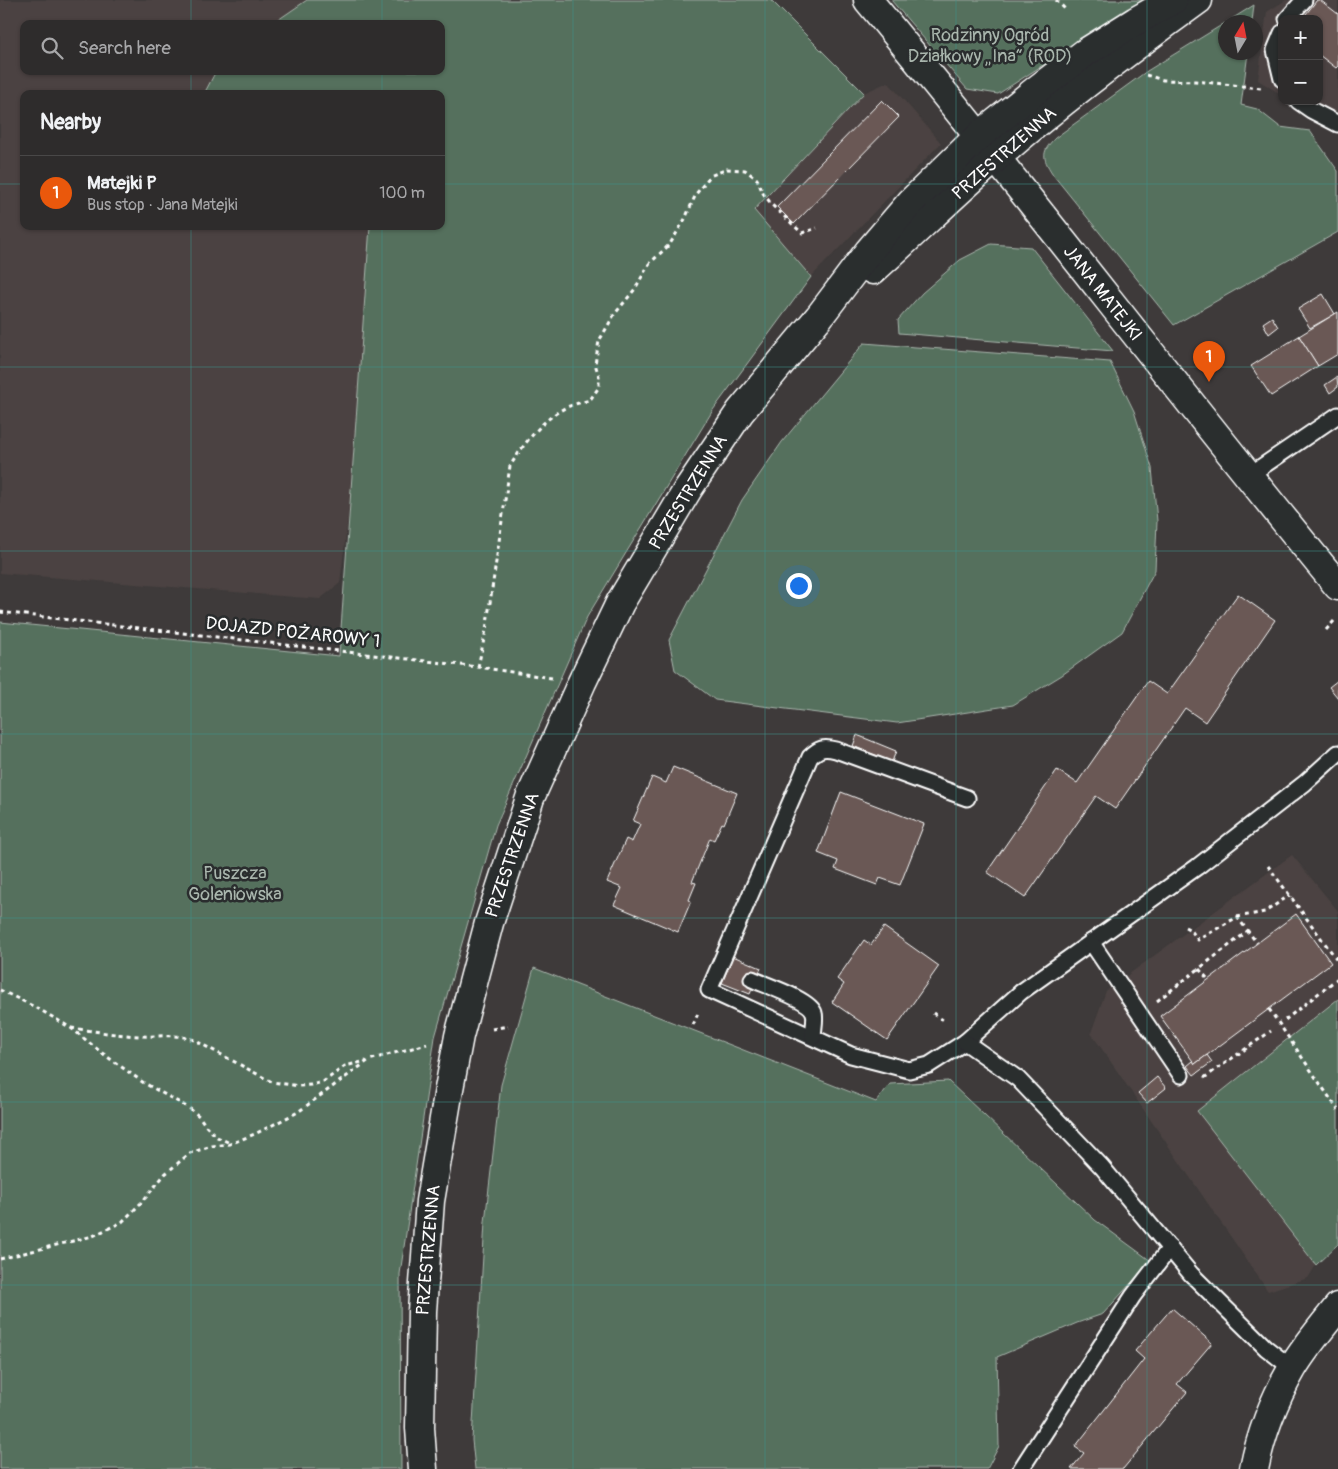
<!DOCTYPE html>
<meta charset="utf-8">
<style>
:root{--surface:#2e2c2c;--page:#3a3838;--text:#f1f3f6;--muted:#a7a7a9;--line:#494848;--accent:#ea580c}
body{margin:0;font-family:Pangolin,sans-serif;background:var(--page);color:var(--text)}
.controls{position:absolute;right:15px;top:15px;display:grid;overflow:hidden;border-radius:10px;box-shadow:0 1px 4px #0004}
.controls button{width:45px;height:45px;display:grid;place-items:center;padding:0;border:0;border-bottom:1px solid var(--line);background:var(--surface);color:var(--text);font:25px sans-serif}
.compass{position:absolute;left:1218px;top:15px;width:45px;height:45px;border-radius:50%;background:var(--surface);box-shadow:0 1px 4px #0004;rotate:10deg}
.you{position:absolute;left:798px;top:585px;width:18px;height:18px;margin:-12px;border:4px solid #fff;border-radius:50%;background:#1a73e8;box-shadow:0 0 0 8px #1a73e833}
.badge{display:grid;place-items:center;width:32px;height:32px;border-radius:50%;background:var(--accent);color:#fff;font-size:16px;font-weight:700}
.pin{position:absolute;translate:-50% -41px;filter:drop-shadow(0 1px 2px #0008)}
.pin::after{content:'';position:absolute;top:26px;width:18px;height:15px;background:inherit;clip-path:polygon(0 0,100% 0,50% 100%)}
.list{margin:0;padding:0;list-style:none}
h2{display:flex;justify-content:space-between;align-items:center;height:65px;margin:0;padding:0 20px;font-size:21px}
h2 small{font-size:16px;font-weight:400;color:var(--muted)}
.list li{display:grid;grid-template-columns:32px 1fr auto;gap:15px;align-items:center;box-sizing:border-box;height:75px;padding:0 20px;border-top:1px solid var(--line)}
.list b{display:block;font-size:19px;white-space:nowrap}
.list p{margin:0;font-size:16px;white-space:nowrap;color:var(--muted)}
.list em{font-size:16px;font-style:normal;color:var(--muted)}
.icon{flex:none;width:28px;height:28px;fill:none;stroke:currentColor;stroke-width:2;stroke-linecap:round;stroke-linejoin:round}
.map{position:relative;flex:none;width:1338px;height:1469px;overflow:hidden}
.search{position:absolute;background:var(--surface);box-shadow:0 1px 4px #0004;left:20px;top:20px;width:425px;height:55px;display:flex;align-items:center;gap:12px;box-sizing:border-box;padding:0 18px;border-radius:10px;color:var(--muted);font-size:19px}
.panel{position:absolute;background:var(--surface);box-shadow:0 1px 4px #0004;left:20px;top:90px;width:425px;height:140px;border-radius:10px}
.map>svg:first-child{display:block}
.built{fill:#4c4342}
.green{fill:#556f5d;stroke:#aab7ae}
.building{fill:#6b5955;stroke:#fff}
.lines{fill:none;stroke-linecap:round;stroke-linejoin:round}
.lane-casing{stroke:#fff;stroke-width:19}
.street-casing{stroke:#fff;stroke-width:31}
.secondary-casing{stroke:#fff;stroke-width:31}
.path{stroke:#fff;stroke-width:3;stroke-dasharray:4 4;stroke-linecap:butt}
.lane{stroke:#2a2d2e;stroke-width:15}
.street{stroke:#2a2d2e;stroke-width:28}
.secondary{stroke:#2a2d2e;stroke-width:28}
.grid{fill:none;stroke:#3f918b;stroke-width:1;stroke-opacity:0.55}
.labels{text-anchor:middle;stroke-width:5;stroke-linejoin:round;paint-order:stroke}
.park-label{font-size:18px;fill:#aab7ae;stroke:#2a2d2e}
.street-label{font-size:18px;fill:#fff;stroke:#2a2d2e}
</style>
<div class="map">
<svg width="1338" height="1469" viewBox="0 0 1338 1469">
<rect width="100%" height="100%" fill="#3e3a3a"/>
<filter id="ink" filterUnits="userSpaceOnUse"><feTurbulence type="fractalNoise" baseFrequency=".02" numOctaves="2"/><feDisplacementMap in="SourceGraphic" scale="10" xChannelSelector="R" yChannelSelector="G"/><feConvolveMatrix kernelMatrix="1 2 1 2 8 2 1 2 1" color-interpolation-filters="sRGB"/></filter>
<g filter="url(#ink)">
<g class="built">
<polygon points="0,0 412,0 409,24 24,24 24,71 403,71 400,94 24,94 24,226 384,226 340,583 320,599 0,573"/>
<polygon points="1286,0 1338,0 1338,130 1292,101 1319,101 1319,19 1282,19 1282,95 1258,80 1267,12"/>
<polygon points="888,82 941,143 811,277 754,210 864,93"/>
<polygon points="1292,855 1338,911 1338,1244 1316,1265 1308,1278 1268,1291 1091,1033 1106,991"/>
</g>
<g class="green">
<polygon points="307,0 771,0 864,93 754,210 811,277 713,410 587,617 496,825 435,1037 400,1274 401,1469 0,1469 0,622 339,656 370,226 441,226 441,94 204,94 216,71 441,71 441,24 272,24"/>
<polygon points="891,0 1144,0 998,94 967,89"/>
<polygon points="1254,5 1252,22 1227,22"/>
<path d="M1225,23L1226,52L1248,53L1241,105L1257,109L1280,127L1310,131L1338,171V232L1174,325L1054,176C1043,159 1040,153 1055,138L1147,71Z"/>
<polygon points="991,244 1031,247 1113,351 899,333 898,320 922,293 960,260"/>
<polygon points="864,343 1110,362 1134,411 1152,468 1157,521 1155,570 1122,632 1062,675 1013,705 897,723 715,700 675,670 669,640 742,500 782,442"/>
<polygon points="534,968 876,1102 890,1084 948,1081 1095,1220 1151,1261 1103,1314 1077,1323 997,1357 999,1446 987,1469 475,1469 472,1440 485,1222 501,1085"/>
<polygon points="1338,999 1338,1244 1316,1265 1197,1111"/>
</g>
<g class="building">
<polygon points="1317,0 1320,0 1338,14 1338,66 1336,68 1319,55 1319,19 1302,19"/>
<polygon points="882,100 899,117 794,224 777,207"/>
<polygon points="1323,294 1335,314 1310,328 1298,309"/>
<polygon points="1338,312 1338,354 1318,366 1299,336"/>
<polygon points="1272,317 1278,327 1269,334 1263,323"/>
<polygon points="1299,336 1318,366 1271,396 1251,366"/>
<polygon points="1337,377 1338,387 1330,393 1325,385"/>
<polygon points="1238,594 1275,620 1205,722 1185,708 1115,809 1096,796 1025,898 987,872 1057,770 1077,783 1148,681 1167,694"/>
<polygon points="1338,680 1338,698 1329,687"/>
<polygon points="857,735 896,751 892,762 853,746"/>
<polygon points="673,767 737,793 724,824 722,823 714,840 710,838 692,882 696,883 689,900 691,901 678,932 614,905 622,888 607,882 626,839 632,842 640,824 633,821 652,777 666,783"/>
<polygon points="841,792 924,824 900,885 880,878 877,885 835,869 838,861 818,853"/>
<polygon points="1296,914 1331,963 1195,1064 1160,1016"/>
<polygon points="884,927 939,966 887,1040 832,1002 844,984 837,979 864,940 871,945"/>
<polygon points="733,956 761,968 750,994 722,983"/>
<polygon points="1207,1055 1212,1062 1194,1075 1187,1066 1193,1061 1195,1064"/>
<polygon points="1157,1077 1166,1088 1147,1103 1138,1093"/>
<polygon points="1172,1308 1212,1343 1177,1384 1187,1392 1123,1469 1071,1469 1084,1453 1075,1447 1144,1359 1135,1351"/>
</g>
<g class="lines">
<defs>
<g id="lane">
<polyline points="1287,19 1304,0"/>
<polyline points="1282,33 1275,50 1282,79"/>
<polyline points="1298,101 1311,110 1338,124"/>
<polyline points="1248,476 1338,415"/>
<path d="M967,798L836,750C824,747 819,748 810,757L709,990L851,1055L909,1070L929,1065L965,1042L1021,992L1197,867L1305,783L1338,753"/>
<polyline points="1091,942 1181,1075"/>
<path d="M752,979C765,985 811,1000 814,1013C816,1019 813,1030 813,1037"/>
<polyline points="965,1042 1018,1079 1102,1167 1191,1274 1266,1348 1293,1369"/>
<polyline points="1021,1469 1133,1296 1170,1248"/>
</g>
<g id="street">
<path d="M868,0C1028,193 1179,393 1338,586"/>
<path d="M1254,1469C1261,1434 1274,1400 1292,1369C1305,1347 1322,1327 1338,1307"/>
</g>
<g id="secondary">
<path d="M873,270C915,233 954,193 997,157C1061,101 1129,50 1198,0"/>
<polyline points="423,1469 420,1428 422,1311 430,1201 449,1089 459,1036 489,923 530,798 582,682 620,603 688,489 740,412 819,317 869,251 911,202 979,136 1035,91 1085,53 1136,21 1173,0"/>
</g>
</defs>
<use href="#lane" class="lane-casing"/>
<use href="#street" class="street-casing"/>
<use href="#secondary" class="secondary-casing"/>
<g class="path">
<polyline points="1056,0 1066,10"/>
<polyline points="1146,75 1163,80 1195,81 1261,88"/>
<polyline points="0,612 478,667 552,678"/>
<polyline points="1326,630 1335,620"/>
<path d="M478,667L486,630L510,466C524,444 542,419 567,407C574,404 583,402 590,400L599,387V376L595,364L599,341L614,315L635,289L649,264L670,244L685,219L696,194L710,176L727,169L745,170L757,179L763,193L772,205L802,233L817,228"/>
<polyline points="1268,866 1338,961"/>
<polyline points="1237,917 1265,912 1290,895"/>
<polyline points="1185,927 1191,930 1198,940 1237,917 1257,943"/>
<polyline points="1199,969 1208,979"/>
<polyline points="0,990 37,1008 71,1028 102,1053 144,1083 189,1108 199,1116 206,1126 217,1137 230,1143"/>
<polyline points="1157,1001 1248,931"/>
<polyline points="1269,1009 1338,1110"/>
<polyline points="933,1013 944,1021"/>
<polyline points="1285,1020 1338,978"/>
<polyline points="693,1025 699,1011"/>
<path d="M71,1028C94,1031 117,1035 140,1036C160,1037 175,1033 194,1040L272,1082L299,1086L311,1085L323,1082L345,1066L366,1061"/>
<polyline points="492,1029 508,1026"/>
<polyline points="1204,1078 1271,1031"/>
<polyline points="0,1259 93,1236 122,1222 142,1202 165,1174 190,1153 212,1146 230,1144 255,1134 298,1112 369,1060 427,1044"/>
</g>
<use href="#lane" class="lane"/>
<use href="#street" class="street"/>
<use href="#secondary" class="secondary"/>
</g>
</g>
<path class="grid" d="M191,0V24M382,0V24M573,0V1469M765,0V1469M956,0V1469M1147,0V1469M191,71V94M382,71V94M0,184H24M441,184H1338M191,226V1469M382,226V1469M0,367H1338M0,551H1338M0,734H1338M0,918H1338M0,1102H1338M0,1285H1338"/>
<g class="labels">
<g class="park-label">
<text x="990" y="41">Rodzinny Ogród<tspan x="990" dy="21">Działkowy „Ina“ (ROD)</tspan></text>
<text x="235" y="879">Puszcza<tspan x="235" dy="21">Goleniowska</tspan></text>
</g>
<g class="street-label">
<text transform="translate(1004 153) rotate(-41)" y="6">PRZESTRZENNA</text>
<text transform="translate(1103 293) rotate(52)" y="6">JANA MATEJKI</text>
<text transform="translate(688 492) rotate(-58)" y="6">PRZESTRZENNA</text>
<text transform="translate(293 632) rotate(6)" y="6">DOJAZD POŻAROWY 1</text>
<text transform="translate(512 855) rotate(-71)" y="6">PRZESTRZENNA</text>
<text transform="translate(428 1250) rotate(-85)" y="6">PRZESTRZENNA</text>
</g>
</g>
</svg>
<div class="controls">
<button>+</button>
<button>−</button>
</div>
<svg class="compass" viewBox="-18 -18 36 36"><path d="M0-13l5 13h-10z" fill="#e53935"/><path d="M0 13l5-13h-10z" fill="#a7a7a9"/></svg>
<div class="you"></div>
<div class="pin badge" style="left:1209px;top:382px">1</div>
<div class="search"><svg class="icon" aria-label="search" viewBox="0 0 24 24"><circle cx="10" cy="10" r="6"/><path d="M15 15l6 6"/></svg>Search here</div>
<section class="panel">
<h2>Nearby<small></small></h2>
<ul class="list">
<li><span class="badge">1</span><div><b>Matejki P</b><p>Bus stop · Jana Matejki</p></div><em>100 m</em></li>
</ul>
</section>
</div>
